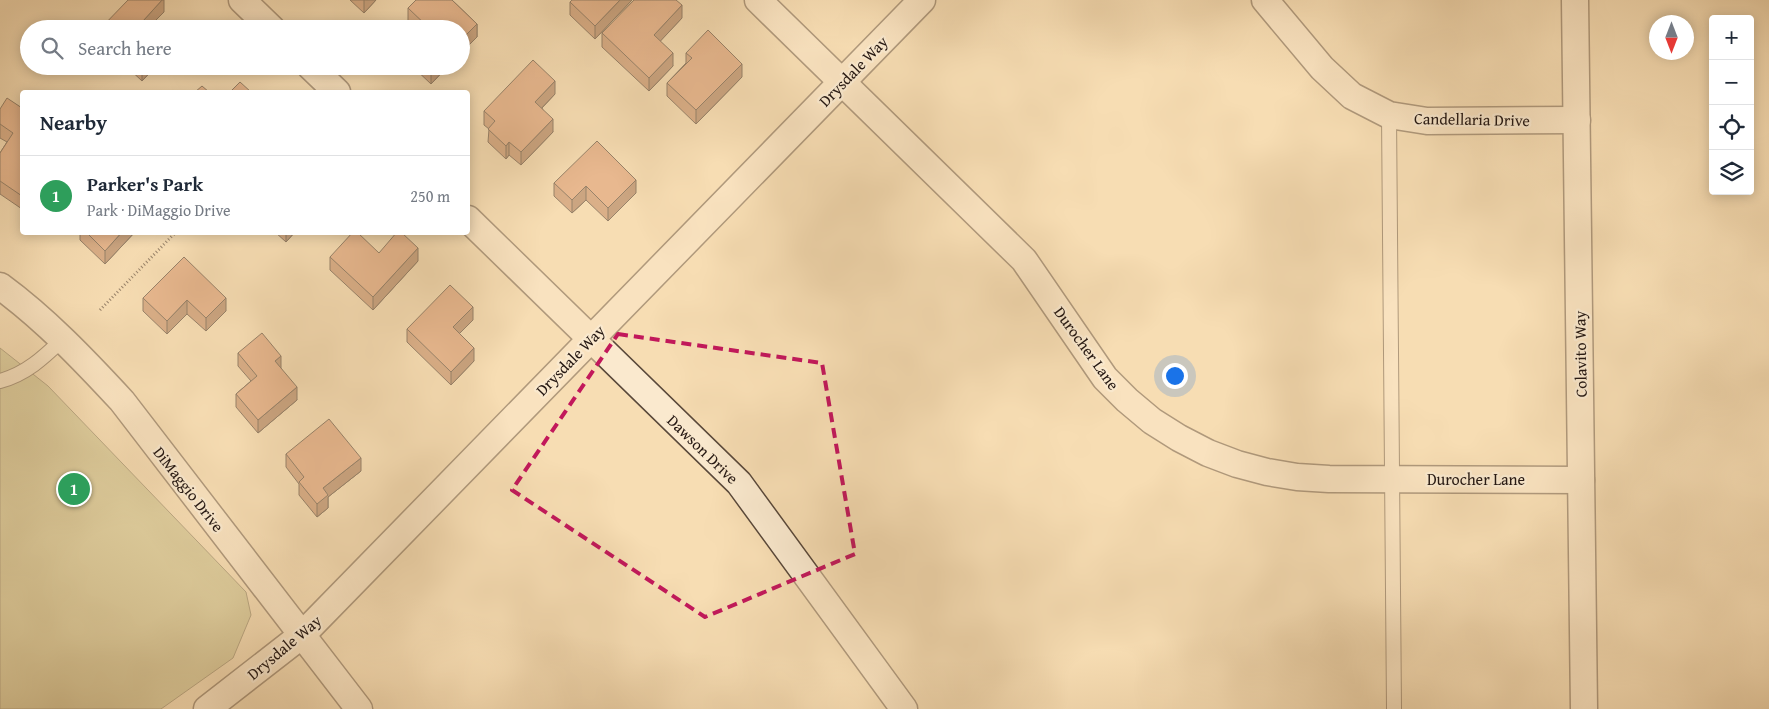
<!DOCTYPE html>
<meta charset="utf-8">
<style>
:root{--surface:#fff;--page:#f2f2f3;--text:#1f2937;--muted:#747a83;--line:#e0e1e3;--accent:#8f2418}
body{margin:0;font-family:"Gentium Book Plus",serif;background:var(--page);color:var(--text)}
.controls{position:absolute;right:15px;top:15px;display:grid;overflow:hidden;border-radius:5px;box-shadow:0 2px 12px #0003}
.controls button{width:45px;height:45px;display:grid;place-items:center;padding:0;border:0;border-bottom:1px solid var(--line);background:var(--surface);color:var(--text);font:25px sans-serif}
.compass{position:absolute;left:1649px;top:15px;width:45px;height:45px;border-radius:50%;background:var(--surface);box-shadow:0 2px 12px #0003;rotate:180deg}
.you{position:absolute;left:1174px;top:375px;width:18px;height:18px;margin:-12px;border:4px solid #fff;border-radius:50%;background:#1a73e8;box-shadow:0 0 0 8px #1a73e833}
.badge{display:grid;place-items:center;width:32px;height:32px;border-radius:50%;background:var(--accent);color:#fff;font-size:16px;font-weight:700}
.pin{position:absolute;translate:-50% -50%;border:2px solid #fff;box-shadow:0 1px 5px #0006}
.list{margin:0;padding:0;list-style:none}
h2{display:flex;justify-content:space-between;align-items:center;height:65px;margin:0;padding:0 20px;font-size:21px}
h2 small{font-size:16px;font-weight:400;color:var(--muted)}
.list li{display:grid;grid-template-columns:32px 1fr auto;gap:15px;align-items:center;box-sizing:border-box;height:80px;padding:0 20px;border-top:1px solid var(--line)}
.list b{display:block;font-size:19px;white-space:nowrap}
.list p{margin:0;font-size:16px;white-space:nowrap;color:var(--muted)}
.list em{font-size:16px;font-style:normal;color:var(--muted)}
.icon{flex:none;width:28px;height:28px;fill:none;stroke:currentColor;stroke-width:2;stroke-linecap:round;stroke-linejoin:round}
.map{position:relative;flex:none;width:1769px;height:709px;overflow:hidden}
.search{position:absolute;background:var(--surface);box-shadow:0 2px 12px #0003;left:20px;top:20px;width:450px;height:55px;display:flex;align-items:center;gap:12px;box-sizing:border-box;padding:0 18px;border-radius:28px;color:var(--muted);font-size:19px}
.panel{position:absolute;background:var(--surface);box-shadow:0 2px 12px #0003;left:20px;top:90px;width:450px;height:145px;border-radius:5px}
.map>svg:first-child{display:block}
.green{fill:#c4bf88;stroke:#746b4d}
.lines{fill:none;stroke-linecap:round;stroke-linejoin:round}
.service-casing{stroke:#59483a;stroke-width:16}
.minor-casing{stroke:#59483a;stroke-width:29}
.path{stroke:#241712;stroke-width:3;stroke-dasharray:1 2.5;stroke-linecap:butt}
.service{stroke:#fae9ce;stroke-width:14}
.minor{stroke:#fae9ce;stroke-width:26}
.wall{fill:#b67856;stroke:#241712}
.shaded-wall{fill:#946246;stroke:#241712}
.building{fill:#d48c64;stroke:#241712}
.marked{fill:none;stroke:#c2185b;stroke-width:4;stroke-dasharray:10 6;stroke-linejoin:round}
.labels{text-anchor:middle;stroke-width:4.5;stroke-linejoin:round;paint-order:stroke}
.street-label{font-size:16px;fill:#241712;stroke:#fae9ce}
</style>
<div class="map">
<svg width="1769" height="709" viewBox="0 0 1769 709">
<rect width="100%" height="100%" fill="#f7ddb3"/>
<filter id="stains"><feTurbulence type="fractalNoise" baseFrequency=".004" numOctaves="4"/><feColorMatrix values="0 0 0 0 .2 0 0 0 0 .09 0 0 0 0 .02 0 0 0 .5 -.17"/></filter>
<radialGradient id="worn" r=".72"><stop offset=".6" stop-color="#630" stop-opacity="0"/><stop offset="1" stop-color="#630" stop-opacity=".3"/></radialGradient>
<polygon class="green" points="0,348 48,386 246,592 251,615 233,658 161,709 0,709"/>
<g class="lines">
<defs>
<g id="service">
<polyline points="1389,115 1394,709"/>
<path d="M0,381C26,374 43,358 63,339"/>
</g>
<g id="minor">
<polyline points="242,0 272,29"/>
<polyline points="758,0 1024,260 1105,378 1127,400 1152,421 1179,438 1208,453 1237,464 1267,472 1297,477 1329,479 1581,480"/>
<polyline points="1265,0 1322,68 1352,96 1389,115 1427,121 1577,120"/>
<polyline points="1575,0 1584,709"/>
<polyline points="310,66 337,92"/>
<polyline points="468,219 739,483 904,709"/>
<path d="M0,286C45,319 84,360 122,401L359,709"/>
<polyline points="207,709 302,635 922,0"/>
</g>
</defs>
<use href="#service" class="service-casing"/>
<use href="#minor" class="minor-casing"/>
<polyline class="path" points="100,310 176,232"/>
<use href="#service" class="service"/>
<use href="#minor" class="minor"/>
</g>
<g class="wall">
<polygon points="350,0 376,0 364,13"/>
<polygon points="416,0 452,0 477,24 477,37 461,53 461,29 416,29 408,21 408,8"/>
<polygon points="632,0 595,39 570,15 570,2"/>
<polygon points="682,18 660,41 673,66 649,91 602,47 602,33"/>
<polygon points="686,53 742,77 696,124 667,96 667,83 686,63"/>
<polygon points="126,66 156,66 142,81"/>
<polygon points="412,66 448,66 431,84"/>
<polygon points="555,94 542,108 553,132 521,165 509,155 506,159 488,142 489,129 484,125 484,111"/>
<polygon points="22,108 22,209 0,194 0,153 7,142 0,138 0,109"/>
<polygon points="554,183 636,193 608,221 586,200 572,213 554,196"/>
<polygon points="80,232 135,232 105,264 80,240"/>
<polygon points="275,232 295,232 286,242"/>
<polygon points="379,253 418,261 373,310 330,270 330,257"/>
<polygon points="184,257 226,311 206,331 187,314 167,334 143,311 143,298"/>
<polygon points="473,320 459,334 474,361 451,385 407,342 407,329"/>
<polygon points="238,353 281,368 297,400 258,433 236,407 236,394 251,381 238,366"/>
<polygon points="286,454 361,471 328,497 328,508 317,517 299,495 299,484 286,467"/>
</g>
<g class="shaded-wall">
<polygon points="162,0 164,0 164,12 147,29 143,21"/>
<polygon points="364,0 376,0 364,13"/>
<polygon points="620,0 632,0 595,39 595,26"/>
<polygon points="682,5 682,18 654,48 654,35"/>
<polygon points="477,24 477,37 461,53 461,40"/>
<polygon points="673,53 673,66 649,91 649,78"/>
<polygon points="742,64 742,77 696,124 696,110"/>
<polygon points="143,66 156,66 142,81 142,68"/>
<polygon points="436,66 448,66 431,84 431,71"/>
<polygon points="555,81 555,94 535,115 535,102"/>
<polygon points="553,119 553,132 521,165 521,152"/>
<polygon points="509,142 509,155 506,159 506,146"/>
<polygon points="636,180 636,193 608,221 608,208"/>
<polygon points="586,186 586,200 572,213 572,200"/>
<polygon points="122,232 135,232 105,264 105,251"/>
<polygon points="286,232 295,232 286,242"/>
<polygon points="418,248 418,261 373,310 373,297"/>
<polygon points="226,298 226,311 206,331 206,318"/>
<polygon points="187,300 187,314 167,334 167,321"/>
<polygon points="473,307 473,320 453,340 453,327"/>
<polygon points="474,348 474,361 451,385 451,372"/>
<polygon points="281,356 281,369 275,361"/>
<polygon points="297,387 297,400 258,433 258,420"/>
<polygon points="361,458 361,471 328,497 328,508 317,517 317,504 323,488"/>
</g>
<g class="building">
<polygon points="128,0 162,0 143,21 151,29 100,29"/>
<polygon points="416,0 452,0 477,24 461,40 461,29 428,29 429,28 408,8"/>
<polygon points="572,0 620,0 595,26 570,2"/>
<polygon points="634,0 676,0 682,5 654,35 673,53 649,78 602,33"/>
<polygon points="708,30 742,64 696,110 667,83 692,58 686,53"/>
<polygon points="533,60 555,81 535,102 553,119 521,152 509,142 506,146 488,129 495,121 484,111"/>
<polygon points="426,66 436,66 431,71"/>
<polygon points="240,82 251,92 230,92"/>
<polygon points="202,86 209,92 195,92"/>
<polygon points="7,98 22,108 22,196 0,181 0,153 13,133 0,124 0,109"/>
<polygon points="597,141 636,180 608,208 586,186 572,200 554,183"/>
<polygon points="86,232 122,232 105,251"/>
<polygon points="353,232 357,232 379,253 397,232 401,232 418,248 373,297 330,257"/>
<polygon points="184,257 226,298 206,318 187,300 167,321 143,298"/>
<polygon points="450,285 473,307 453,327 474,348 451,372 407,329"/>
<polygon points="262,333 281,356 275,361 297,387 258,420 236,394 257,376 238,353"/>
<polygon points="329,419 361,458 323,488 328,495 317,504 299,482 304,477 286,454"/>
</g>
<path d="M0 0H1769V709H0ZM618,334L822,363L855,554L705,617L512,490Z" fill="#f7ddb3" fill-opacity=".55" fill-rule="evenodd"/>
<path class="marked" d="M618,334L822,363L855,554L705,617L512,490Z"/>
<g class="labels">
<g class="street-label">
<text transform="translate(853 71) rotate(-46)" y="6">Drysdale Way</text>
<text transform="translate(1472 119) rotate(1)" y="6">Candellaria Drive</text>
<text transform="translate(1087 348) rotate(54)" y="6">Durocher Lane</text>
<text transform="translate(1580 354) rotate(-91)" y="6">Colavito Way</text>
<text transform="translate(570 360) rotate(-46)" y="6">Drysdale Way</text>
<text transform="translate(703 449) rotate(44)" y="6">Dawson Drive</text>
<text x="1476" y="485">Durocher Lane</text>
<text transform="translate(189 489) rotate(52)" y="6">DiMaggio Drive</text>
<text transform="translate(284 647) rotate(-40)" y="6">Drysdale Way</text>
</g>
</g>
<rect width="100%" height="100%" filter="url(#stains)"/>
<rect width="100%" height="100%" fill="url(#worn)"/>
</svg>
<div class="controls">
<button>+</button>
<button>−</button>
<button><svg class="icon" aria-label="locate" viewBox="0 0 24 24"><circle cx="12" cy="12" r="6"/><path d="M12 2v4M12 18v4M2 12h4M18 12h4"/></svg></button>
<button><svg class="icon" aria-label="layers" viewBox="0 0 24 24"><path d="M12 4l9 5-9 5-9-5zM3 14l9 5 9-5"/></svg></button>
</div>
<svg class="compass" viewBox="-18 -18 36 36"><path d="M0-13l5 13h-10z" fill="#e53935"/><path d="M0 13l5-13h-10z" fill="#747a83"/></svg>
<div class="you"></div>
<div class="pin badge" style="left:74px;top:489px;background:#2e9e5b">1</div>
<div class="search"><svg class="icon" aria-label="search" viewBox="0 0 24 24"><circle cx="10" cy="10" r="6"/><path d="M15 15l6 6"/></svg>Search here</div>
<section class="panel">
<h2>Nearby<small></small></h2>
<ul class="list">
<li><span class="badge" style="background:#2e9e5b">1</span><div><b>Parker's Park</b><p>Park · DiMaggio Drive</p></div><em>250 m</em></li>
</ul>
</section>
</div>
